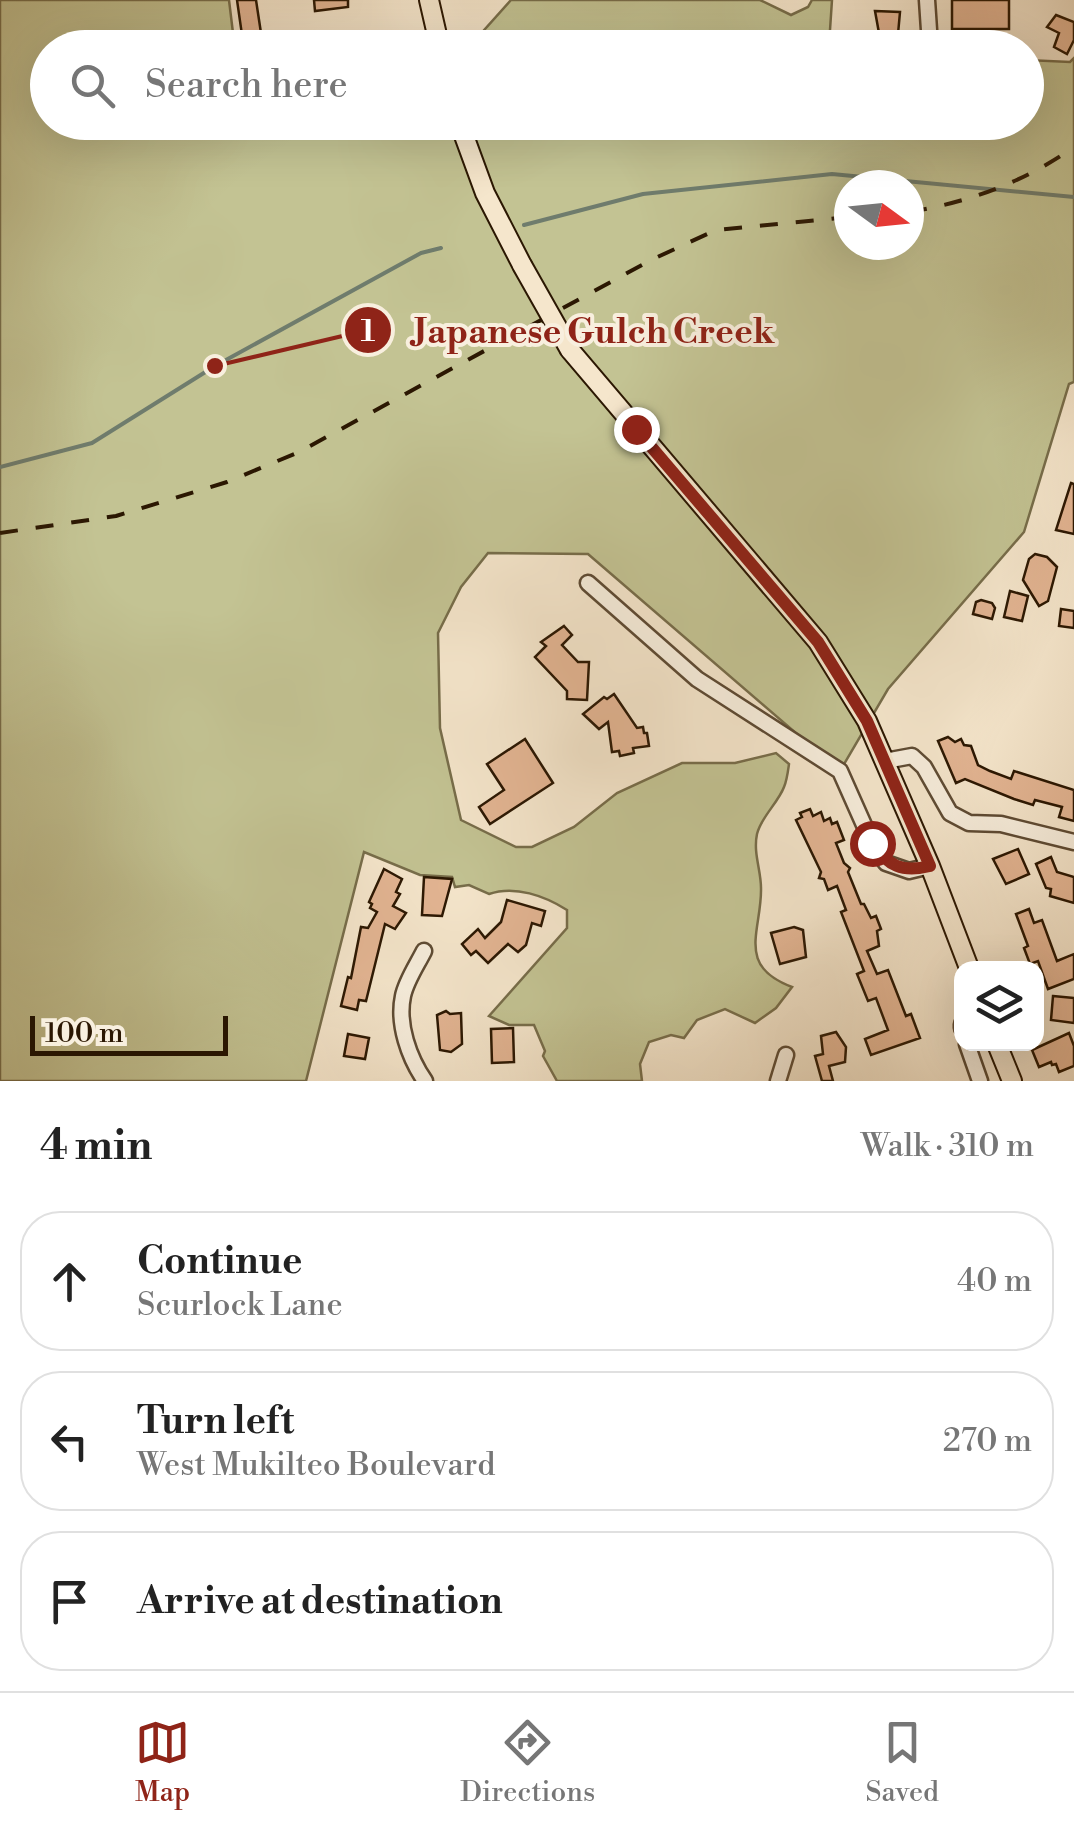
<!DOCTYPE html>
<meta charset="utf-8">
<style>
:root{--surface:#fff;--page:#f6f6f6;--text:#222;--muted:#767676;--line:#e0e0e0;--accent:#8f2418}
body{margin:0;font-family:"Libre Bodoni",serif;background:var(--page);color:var(--text)}
.controls{position:absolute;right:30px;bottom:30px;display:grid;overflow:hidden;border-radius:20px;box-shadow:0 10px 40px #0002}
.controls button{width:90px;height:90px;display:grid;place-items:center;padding:0;border:0;border-bottom:2px solid var(--line);background:var(--surface);color:var(--text);font:50px sans-serif}
.compass{position:absolute;left:834px;top:170px;width:90px;height:90px;border-radius:50%;background:var(--surface);box-shadow:0 10px 40px #0002;rotate:105deg}
.scale{position:absolute;left:30px;bottom:25px;width:198px;box-sizing:border-box;padding-left:10px;border:5px solid #2b1702;border-top:0;font-size:28px;line-height:35px;white-space:nowrap;color:#2b1702;-webkit-text-stroke:8px #f8efde;paint-order:stroke}
.stop{position:absolute;width:30px;height:30px;margin:-22px;border:8px solid #8f2418;border-radius:50%;background:#fff}
.stop.end{background:#8f2418;border-color:#fff;box-shadow:0 2px 10px #0008}
.list{margin:0;padding:0;list-style:none}
h2{display:flex;justify-content:space-between;align-items:center;height:130px;margin:0;padding:0 40px;font-size:42px}
h2 small{font-size:32px;font-weight:400;color:var(--muted)}
.list li{display:grid;grid-template-columns:65px 1fr auto;gap:30px;align-items:center;box-sizing:border-box;height:140px;margin:0 20px 20px;padding:0 20px;border:2px solid var(--line);border-radius:40px}
.list b{display:block;font-size:38px;white-space:nowrap}
.list p{margin:0;font-size:32px;white-space:nowrap;color:var(--muted)}
.list em{font-size:32px;font-style:normal;color:var(--muted)}
.icon{flex:none;width:55px;height:55px;fill:none;stroke:currentColor;stroke-width:2;stroke-linecap:round;stroke-linejoin:round}
.map{position:relative;flex:none;width:1074px;height:1081px;overflow:hidden}
.search{position:absolute;background:var(--surface);box-shadow:0 10px 40px #0002;left:30px;right:30px;top:30px;height:110px;display:flex;align-items:center;gap:25px;box-sizing:border-box;padding:0 35px;border-radius:55px;color:var(--muted);font-size:38px}
.sheet{height:610px;background:var(--surface)}
nav{display:flex;justify-content:space-around;align-items:center;box-sizing:border-box;height:140px;border-top:2px solid var(--line);background:var(--surface);font-size:28px;color:var(--muted)}
nav a{display:grid;justify-items:center;gap:5px}
nav .on{color:var(--accent)}
.map>svg:first-child{display:block}
.green{fill:#c3c393;stroke:#776d4a;stroke-width:2.5;fill-rule:evenodd}
.lines{fill:none;stroke-linecap:round;stroke-linejoin:round}
.stream{stroke:#6f7c6d;stroke-width:4}
.building{fill:#e3b593;stroke:#2b1702;stroke-width:2.5}
.minor-casing{stroke:#5e4b34;stroke-width:19}
.major-casing{stroke:#2b1702;stroke-width:22}
.minor{stroke:#f8efde;stroke-width:14}
.major{stroke:#f5e6cc;stroke-width:18}
.rail{stroke:#2b1702;stroke-width:4;stroke-dasharray:18 18;stroke-linecap:butt}
.major-bridge-casing{stroke:#2b1702;stroke-width:22;stroke-linecap:butt}
.major-bridge{stroke:#f5e6cc;stroke-width:18}
.route{stroke:#8f2418;stroke-width:12}
.leader{fill:none;stroke:#8f2418;stroke-width:4}
.callout-dot{fill:#8f2418;stroke:#f8efde;stroke-width:4}
.mark-label{font-size:30px;text-anchor:middle;font-weight:bold;fill:#fff}
.callout-label{font-size:35px;text-anchor:middle;font-weight:bold;fill:#8f2418;stroke:#f8efde;stroke-width:8;stroke-linejoin:round;paint-order:stroke}
</style>
<div class="map">
<svg width="1074" height="1081" viewBox="0 0 1074 1081">
<rect width="100%" height="100%" fill="#f5e6cc"/>
<filter id="stains"><feTurbulence type="fractalNoise" baseFrequency=".002" numOctaves="4"/><feColorMatrix values="0 0 0 0 .2 0 0 0 0 .09 0 0 0 0 .02 0 0 0 .5 -.17"/></filter>
<radialGradient id="worn" r=".72"><stop offset=".6" stop-color="#630" stop-opacity="0"/><stop offset="1" stop-color="#630" stop-opacity=".3"/></radialGradient>
<g class="green">
<path d="M0,0H229L233,33L244,47L48,48V122H1026L1027,60L1070,62L1074,58V382L1069,384L1024,532L888,689L840,771L588,554L488,553L461,587L438,633L440,728L461,820L516,847H532L574,827L617,793L682,763H735L776,753L789,764C788,771 787,780 784,787C778,803 761,817 757,834C753,853 761,870 761,888C762,930 735,966 792,987L776,1008L755,1023L725,1009L697,1020L684,1038L671,1035L649,1042L640,1064L642,1081H557L543,1056L545,1051L534,1025H509L489,1016L567,928V910C545,896 515,885 489,894L469,885L455,887L452,877L420,875L364,852L306,1081H0ZM849,185H909V245H849Z"/>
<polygon points="511,0 760,0 791,15 808,7 812,0 832,0 829,45 860,47 469,47"/>
</g>
<g class="lines">
<g class="stream">
<polyline points="524,225 643,194 832,174 1074,197"/>
<polyline points="0,467 92,443 215,366 421,253 441,248"/>
</g>
</g>
<g class="building">
<polygon points="237,0 256,0 261,33 242,35"/>
<polygon points="314,0 348,0 348,7 315,11"/>
<rect x="952" y="0" width="57" height="29"/>
<polygon points="875,11 900,12 898,34 879,33"/>
<polygon points="1056,15 1074,22 1074,40 1067,54 1054,47 1059,33 1047,27"/>
<polygon points="1071,483 1074,484 1074,534 1056,530"/>
<polygon points="1035,554 1047,557 1057,567 1048,601 1039,606 1023,580 1029,559"/>
<polygon points="1010,591 1028,596 1022,621 1004,617"/>
<polygon points="981,600 992,603 995,608 992,619 973,614 976,602"/>
<polygon points="1061,609 1074,611 1074,628 1059,626"/>
<polygon points="564,626 572,635 562,645 578,662 589,662 587,700 567,699 567,691 535,657 546,646 541,642"/>
<polygon points="614,694 637,728 643,727 644,733 647,733 649,746 633,748 634,753 620,756 619,751 612,752 608,722 599,729 583,714 604,697 607,699"/>
<polygon points="948,737 955,742 961,739 964,745 971,746 978,765 990,771 1011,779 1014,771 1074,790 1074,821 1059,817 1062,807 1035,800 1033,805 1014,799 965,779 956,783 938,741"/>
<polygon points="525,739 553,783 490,824 479,807 504,790 487,764"/>
<polygon points="810,809 813,816 821,812 824,821 830,818 832,824 837,822 844,840 836,843 844,863 850,868 848,872 861,904 864,904 871,918 876,916 881,929 877,931 879,946 867,951 877,974 888,970 906,1016 911,1014 920,1038 871,1055 865,1039 888,1030 876,998 868,1001 857,974 864,971 841,912 846,910 837,886 828,890 824,879 819,878 821,872 796,820 802,817 800,813"/>
<polygon points="1018,849 1029,874 1006,884 993,859"/>
<polygon points="1051,857 1057,872 1074,877 1074,903 1050,896 1051,889 1046,888 1036,864"/>
<polygon points="384,869 402,879 396,892 400,894 393,906 406,913 395,929 385,924 366,1001 359,1000 357,1010 341,1006 348,977 351,978 361,927 368,928 377,912 370,908 372,904 369,902"/>
<polygon points="424,877 452,879 442,916 422,915"/>
<polygon points="507,900 545,911 541,926 532,923 526,945 518,952 508,944 488,963 476,951 471,955 462,944 478,929 485,938 501,922"/>
<polygon points="1029,909 1034,923 1042,920 1057,961 1074,954 1074,979 1048,989 1038,961 1030,964 1024,948 1028,946 1016,914"/>
<polygon points="794,927 803,930 806,957 780,964 771,933"/>
<polygon points="1053,996 1074,998 1074,1023 1051,1020"/>
<polygon points="446,1011 450,1014 461,1013 462,1044 451,1052 440,1050 437,1015"/>
<polygon points="513,1028 514,1062 492,1063 491,1029"/>
<polygon points="836,1032 846,1047 845,1062 829,1066 833,1081 822,1081 815,1056 823,1054 821,1036"/>
<polygon points="1069,1033 1074,1046 1074,1066 1059,1072 1056,1064 1052,1065 1051,1062 1039,1067 1032,1050"/>
<polygon points="348,1034 369,1038 365,1059 344,1056"/>
</g>
<g class="lines">
<defs>
<g id="minor">
<polyline points="927,0 929,30"/>
<polyline points="588,583 697,679 840,771 872,843 886,863 909,871 930,866"/>
<polyline points="885,761 912,756 924,767 950,813 969,823 1001,824 1074,842"/>
<path d="M424,951C417,965 406,981 403,996C397,1024 409,1058 425,1081"/>
<polyline points="962,1024 962,1028"/>
<polyline points="967,1044 980,1081"/>
<polyline points="778,1081 786,1055"/>
</g>
<g id="major">
<polyline points="429,0 440,48"/>
<polyline points="459,122 485,193 522,265"/>
<polyline points="570,350 818,642 867,721 930,866 969,968"/>
<polyline points="997,1044 1012,1081"/>
</g>
</defs>
<use href="#minor" class="minor-casing"/>
<use href="#major" class="major-casing"/>
<use href="#minor" class="minor"/>
<use href="#major" class="major"/>
<g class="rail">
<path d="M909,212C970,202 1024,182 1074,147"/>
<polyline points="0,533 116,516 227,482 299,452 651,260 716,230 849,217"/>
</g>
<defs>
<polyline id="major-bridge" points="522,265 570,350"/>
</defs>
<use href="#major-bridge" class="major-bridge-casing"/>
<use href="#major-bridge" class="major-bridge"/>
</g>
<g class="lines">
<path class="route" d="M636,429L818,642L867,721L930,866C902,873 888,866 872,843"/>
</g>
<path class="leader" d="M215 366L368 330"/>
<g class="callout-dot">
<circle cx="215" cy="366" r="10"/>
<circle cx="368" cy="330" r="25"/>
</g>
<g class="mark-label">
<text x="368" y="341">1</text>
</g>
<g class="callout-label">
<text x="594" y="343">Japanese Gulch Creek</text>
</g>
<rect width="100%" height="100%" filter="url(#stains)"/>
<rect width="100%" height="100%" fill="url(#worn)"/>
</svg>
<div class="controls">
<button><svg class="icon" aria-label="layers" viewBox="0 0 24 24"><path d="M12 4l9 5-9 5-9-5zM3 14l9 5 9-5"/></svg></button>
</div>
<svg class="compass" viewBox="-18 -18 36 36"><path d="M0-13l5 13h-10z" fill="#e53935"/><path d="M0 13l5-13h-10z" fill="#767676"/></svg>
<div class="scale">100 m</div>
<div class="stop" style="left:872px;top:843px"></div>
<div class="stop end" style="left:636px;top:429px"></div>
<div class="search"><svg class="icon" aria-label="search" viewBox="0 0 24 24"><circle cx="10" cy="10" r="6"/><path d="M15 15l6 6"/></svg>Search here</div>
</div>
<section class="sheet">
<h2>4 min<small>Walk · 310 m</small></h2>
<ul class="list">
<li><svg class="icon" aria-label="ahead" viewBox="0 0 24 24"><path d="M12 20V5M6 11l6-6 6 6"/></svg><div><b>Continue</b><p>Scurlock Lane</p></div><em>40 m</em></li>
<li><svg class="icon" aria-label="left" viewBox="0 0 24 24"><path d="M17 20v-9H6M10 6l-5 5 5 5"/></svg><div><b>Turn left</b><p>West Mukilteo Boulevard</p></div><em>270 m</em></li>
<li><svg class="icon" aria-label="arrive" viewBox="0 0 24 24"><path d="M6 21V4h12l-3 4 3 4H6"/></svg><div><b>Arrive at destination</b></div></li>
</ul>
</section>
<nav>
<a class="on"><svg class="icon" aria-label="map" viewBox="0 0 24 24"><path d="M3 6l6-2 6 2 6-2v14l-6 2-6-2-6 2zM9 4v14M15 6v14"/></svg>Map</a>
<a><svg class="icon" aria-label="directions" viewBox="0 0 24 24"><path d="M12 3l9 9-9 9-9-9zM9 14v-3h6M13 9l2 2-2 2"/></svg>Directions</a>
<a><svg class="icon" aria-label="saved" viewBox="0 0 24 24"><path d="M7 4h10v16l-5-4-5 4z"/></svg>Saved</a>
</nav>
